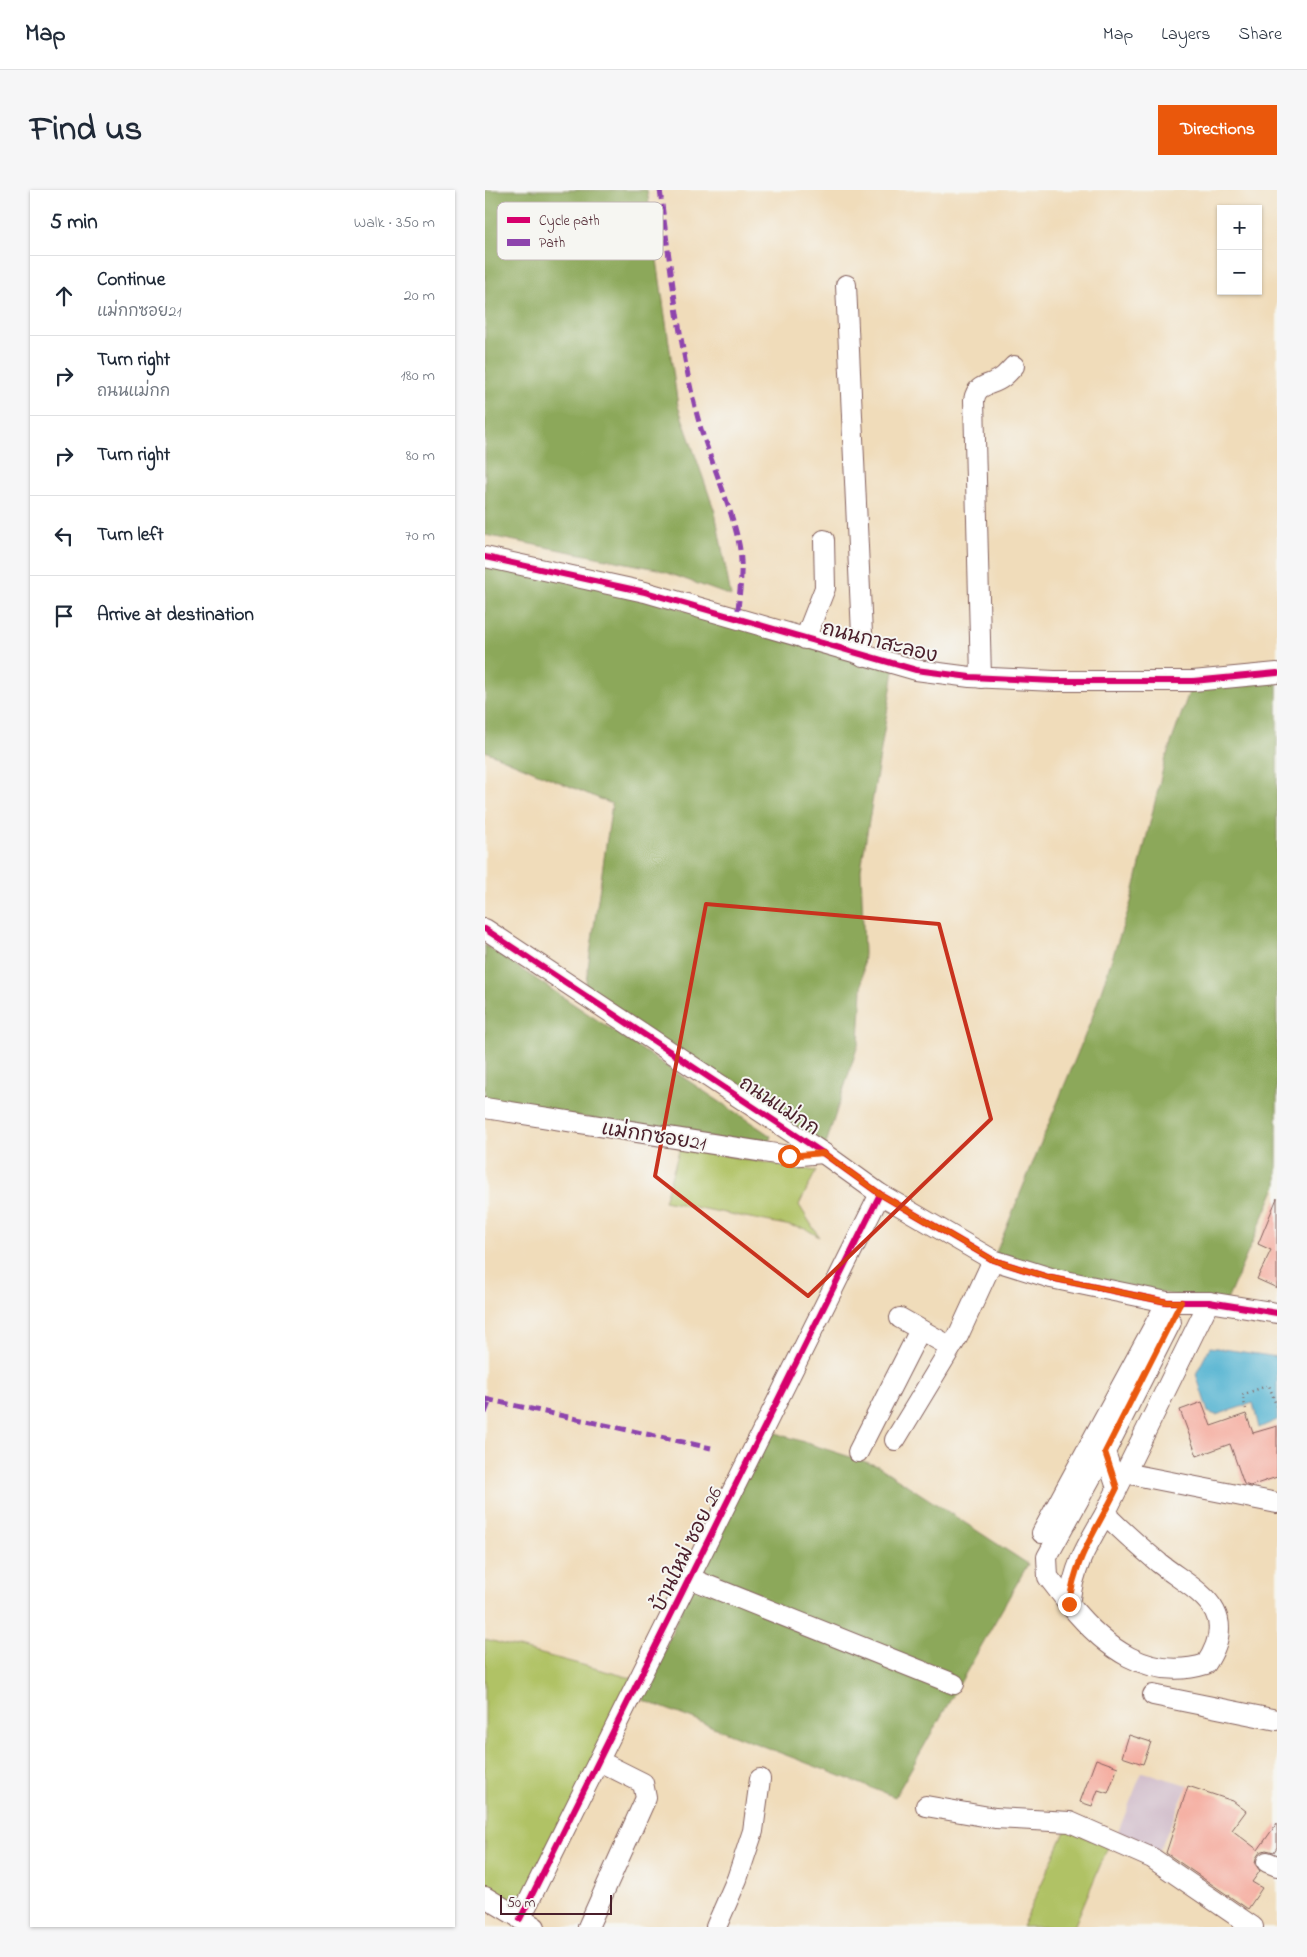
<!DOCTYPE html>
<meta charset="utf-8">
<style>
:root{--surface:#fff;--page:#f6f6f7;--text:#1f2937;--muted:#747a83;--line:#e0e1e3;--accent:#ea580c}
body{margin:0;font-family:"Indie Flower","Playpen Sans Thai",sans-serif;background:var(--page);color:var(--text)}
.controls{position:absolute;right:15px;top:15px;display:grid;overflow:hidden;border-radius:0px;box-shadow:0 1px 4px #0004}
.controls button{width:45px;height:45px;display:grid;place-items:center;padding:0;border:0;border-bottom:1px solid var(--line);background:var(--surface);color:var(--text);font:25px sans-serif}
.scale{position:absolute;left:15px;bottom:12px;width:112px;box-sizing:border-box;padding-left:5px;border:2px solid #4a1f2b;border-top:0;font-size:14px;line-height:18px;white-space:nowrap;color:#4a1f2b;-webkit-text-stroke:4px #f6f6f2;paint-order:stroke}
.stop{position:absolute;width:15px;height:15px;margin:-11px;border:4px solid #ea580c;border-radius:50%;background:#fff}
.stop.end{background:#ea580c;border-color:#fff;box-shadow:0 1px 5px #0008}
.list{margin:0;padding:0;list-style:none}
h2{display:flex;justify-content:space-between;align-items:center;height:65px;margin:0;padding:0 20px;font-size:21px}
h2 small{font-size:16px;font-weight:400;color:var(--muted)}
.list li{display:grid;grid-template-columns:32px 1fr auto;gap:15px;align-items:center;box-sizing:border-box;height:80px;padding:0 20px;border-top:1px solid var(--line)}
.list b{display:block;font-size:19px;white-space:nowrap}
.list p{margin:0;font-size:16px;white-space:nowrap;color:var(--muted)}
.list em{font-size:16px;font-style:normal;color:var(--muted)}
.icon{flex:none;width:28px;height:28px;fill:none;stroke:currentColor;stroke-width:2;stroke-linecap:round;stroke-linejoin:round}
.map{position:relative;flex:none;width:792px;height:1737px;overflow:hidden;border-radius:0px}
header{display:flex;align-items:center;gap:30px;box-sizing:border-box;height:70px;padding:0 25px;background:var(--surface);border-bottom:1px solid var(--line)}
header strong{font-size:24px}
nav{display:flex;gap:28px;margin-inline-start:auto;font-size:18px}
.intro{display:flex;align-items:center;justify-content:space-between;box-sizing:border-box;height:120px;padding:0 30px}
h1{margin:0;font-size:35px}
.button{padding:12px 22px;border-radius:0px;background:var(--accent);color:#fff;font-size:18px;font-weight:700}
main{display:flex;gap:30px;padding:0 30px}
aside{flex:1;background:var(--surface);border-radius:0px;box-shadow:0 1px 4px #0004}
.map>svg:first-child{display:block}
.industrial{fill:#d1bdcb}
.green{fill:#b0c265;stroke:#7d7048}
.forest{fill:#8ca85a;stroke:#6b6442}
.water{fill:#52b3d1;stroke:#4e697e}
.building{fill:#f5ab9e}
.lines{fill:none;stroke-linecap:round;stroke-linejoin:round}
.minor-casing{stroke:#84615d;stroke-width:22}
.path{stroke:#84615d;stroke-width:2.5;stroke-dasharray:1 4;stroke-linecap:butt}
.minor{stroke:#fff;stroke-width:20}
.quiet{stroke:#8e44ad;stroke-width:5;stroke-dasharray:10 5;stroke-linecap:butt}
.cycleway-casing{stroke:#f6f6f2;stroke-width:9}
.cycleway{stroke:#d6006c;stroke-width:6}
.route{stroke:#ea580c;stroke-width:6}
.marked{fill:none;stroke:#c8321e;stroke-width:4;stroke-linejoin:round}
.labels{text-anchor:middle;stroke-width:4;stroke-linejoin:round;paint-order:stroke}
.street-label{font-size:20px;fill:#4a1f2b;stroke:#f6f6f2}
.key{fill:#f6f6f2;stroke:#c2b6b6;stroke-width:1}
.key-label{font-size:14px;fill:#4a1f2b}
</style>
<header>
<strong>Map</strong>
<nav><a>Map</a><a>Layers</a><a>Share</a></nav>
</header>
<div class="intro"><h1>Find us</h1><a class="button">Directions</a></div>
<main>
<aside>
<h2>5 min<small>Walk · 350 m</small></h2>
<ul class="list">
<li><svg class="icon" aria-label="ahead" viewBox="0 0 24 24"><path d="M12 20V5M6 11l6-6 6 6"/></svg><div><b>Continue</b><p>แม่กกซอย21</p></div><em>20 m</em></li>
<li><svg class="icon" aria-label="right" viewBox="0 0 24 24"><path d="M7 20v-9h11M14 6l5 5-5 5"/></svg><div><b>Turn right</b><p>ถนนแม่กก</p></div><em>180 m</em></li>
<li><svg class="icon" aria-label="right" viewBox="0 0 24 24"><path d="M7 20v-9h11M14 6l5 5-5 5"/></svg><div><b>Turn right</b></div><em>80 m</em></li>
<li><svg class="icon" aria-label="left" viewBox="0 0 24 24"><path d="M17 20v-9H6M10 6l-5 5 5 5"/></svg><div><b>Turn left</b></div><em>70 m</em></li>
<li><svg class="icon" aria-label="arrive" viewBox="0 0 24 24"><path d="M6 21V4h12l-3 4 3 4H6"/></svg><div><b>Arrive at destination</b></div></li>
</ul>
</aside>
<div class="map">
<svg width="792" height="1737" viewBox="0 0 792 1737">
<rect width="100%" height="100%" fill="#f6f6f2"/>
<filter id="ink" filterUnits="userSpaceOnUse"><feTurbulence type="fractalNoise" baseFrequency=".02" numOctaves="2"/><feDisplacementMap in="SourceGraphic" scale="10" xChannelSelector="R" yChannelSelector="G"/><feConvolveMatrix kernelMatrix="1 2 1 2 8 2 1 2 1" color-interpolation-filters="sRGB"/></filter>
<filter id="wash" filterUnits="userSpaceOnUse"><feTurbulence type="fractalNoise" baseFrequency=".0096" numOctaves="4" result="noise"/><feDisplacementMap in="SourceGraphic" scale="20" xChannelSelector="R" yChannelSelector="G"/><feGaussianBlur stdDeviation="1.12" result="paint"/><feColorMatrix in="noise" values="0 0 0 0 0 0 0 0 0 0 0 0 0 0 0 0 0 1.4 0 .05"/><feComposite in="paint" operator="in"/></filter>
<g filter="url(#wash)">
<rect width="100%" height="100%" fill="#f0dcba"/>
<polygon class="industrial" points="657,1582 703,1595 670,1670 629,1652"/>
<g class="green">
<polygon points="195,958 331,981 314,1015 334,1047 321,1039 179,1011"/>
<polygon points="0,1449 154,1490 35,1729 0,1706"/>
<polygon points="581,1639 623,1657 589,1737 537,1737"/>
</g>
<g class="forest">
<polygon points="0,0 162,0 193,216 230,322 246,406 172,379 0,345"/>
<polygon points="0,367 410,475 376,679 379,763 374,852 338,963 99,805 127,614 0,561"/>
<polygon points="792,483 792,995 740,1115 508,1070 607,828 646,712 680,570 708,491"/>
<polygon points="0,755 286,946 282,957 0,911"/>
<polygon points="285,1241 393,1276 543,1374 410,1607 158,1510 203,1404"/>
</g>
<polygon class="water" points="725,1157 792,1167 792,1230 774,1238 768,1213 731,1225 723,1222 711,1184"/>
<g id="blocks">
<g class="building">
<polygon points="792,1008 792,1098 772,1089 786,1060 773,1054"/>
<polygon points="717,1212 726,1236 761,1224 768,1243 792,1236 792,1287 765,1296 759,1294 745,1254 712,1266 695,1220"/>
<polygon points="644,1545 666,1552 658,1574 637,1567"/>
<polygon points="611,1569 633,1577 623,1603 613,1600 607,1616 595,1612"/>
<polygon points="703,1596 748,1611 761,1621 747,1640 773,1660 792,1633 792,1657 789,1662 781,1660 775,1662 771,1668 770,1674 775,1681 767,1692 777,1698 763,1719 681,1663"/>
</g>
</g>
</g>
<g filter="url(#ink)">
<use href="#blocks" fill-opacity="0" stroke="#84615d" stroke-width="1"/>
<g class="lines">
<defs>
<g id="minor">
<polyline points="361,95 378,466"/>
<polyline points="0,367 160,402 431,480 485,487 570,491 708,491 792,483"/>
<polyline points="320,449 340,398 339,350"/>
<path d="M496,488L489,210C492,192 506,197 518,187C522,184 526,179 529,176"/>
<polyline points="0,739 338,963 395,1004 508,1070 566,1088 682,1112 724,1112 792,1123"/>
<polyline points="0,918 304,966 338,963"/>
<polyline points="415,1128 466,1157"/>
<polyline points="410,1250 473,1146 508,1070"/>
<polyline points="373,1262 435,1140"/>
<polyline points="640,1283 792,1313"/>
<polyline points="632,1298 620,1262 686,1132"/>
<path d="M620,1324C637,1341 655,1357 674,1373C711,1402 757,1419 721,1474C663,1492 619,1457 584,1414C589,1376 601,1357 620,1324Z"/>
<polyline points="620,1324 724,1112"/>
<polyline points="557,1343 682,1112"/>
<polyline points="204,1388 469,1494"/>
<polyline points="584,1414 563,1387 562,1367 620,1262"/>
<polyline points="668,1505 792,1530"/>
<polyline points="441,1616 510,1628 585,1632 667,1668 768,1737"/>
<polyline points="782,1672 792,1676"/>
<polyline points="0,1707 50,1737"/>
<polyline points="35,1729 395,1004"/>
<polyline points="103,1737 161,1608 158,1593 114,1571"/>
<polyline points="231,1737 252,1689 268,1641 275,1589"/>
</g>
</defs>
<use href="#minor" class="minor-casing"/>
<polyline class="path" points="761,1219 757,1205 784,1195 792,1218"/>
<use href="#minor" class="minor"/>
<g class="quiet">
<path d="M175,0C185,73 193,146 210,217C221,264 244,307 254,354C259,379 254,405 252,430"/>
<polyline points="0,1209 226,1258"/>
<polyline points="0,1223 5,1210"/>
</g>
<defs>
<g id="cycleway">
<polyline points="0,367 160,402 431,480 485,487 570,491 708,491 792,483"/>
<polyline points="0,739 338,963 395,1004 508,1070 566,1088 682,1112 724,1112 792,1123"/>
<polyline points="35,1729 395,1004"/>
</g>
</defs>
<use href="#cycleway" class="cycleway-casing"/>
<use href="#cycleway" class="cycleway"/>
</g>
</g>
<g class="lines" filter="url(#ink)">
<path class="route" d="M304,966L338,963L395,1004L508,1070L566,1088L682,1112H696L620,1262L632,1298C612,1340 590,1366 584,1414"/>
</g>
<path class="marked" d="M221,714L454,734L506,929L323,1106L170,986Z"/>
<g class="labels">
<g class="street-label">
<text transform="translate(395 451) rotate(14)" y="7">ถนนกาสะลอง</text>
<text transform="translate(295 915) rotate(33)" y="7">ถนนแม่กก</text>
<text transform="translate(169 945) rotate(9)" y="7">แม่กกซอย21</text>
<text transform="translate(201 1359) rotate(-64)" y="7">บ้านใหม่ ซอย 26</text>
</g>
</g>
<rect x="12" y="12" width="166" height="58" rx="8" class="key"/>
<rect x="22" y="27" width="23" height="6" fill="#d6006c"/>
<rect x="22" y="49" width="23" height="7" fill="#8e44ad"/>
<g class="key-label">
<text x="54" y="35">Cycle path</text>
<text x="54" y="57">Path</text>
</g>
</svg>
<div class="controls">
<button>+</button>
<button>−</button>
</div>
<div class="scale">50 m</div>
<div class="stop" style="left:304px;top:966px"></div>
<div class="stop end" style="left:584px;top:1414px"></div>
</div>
</main>
